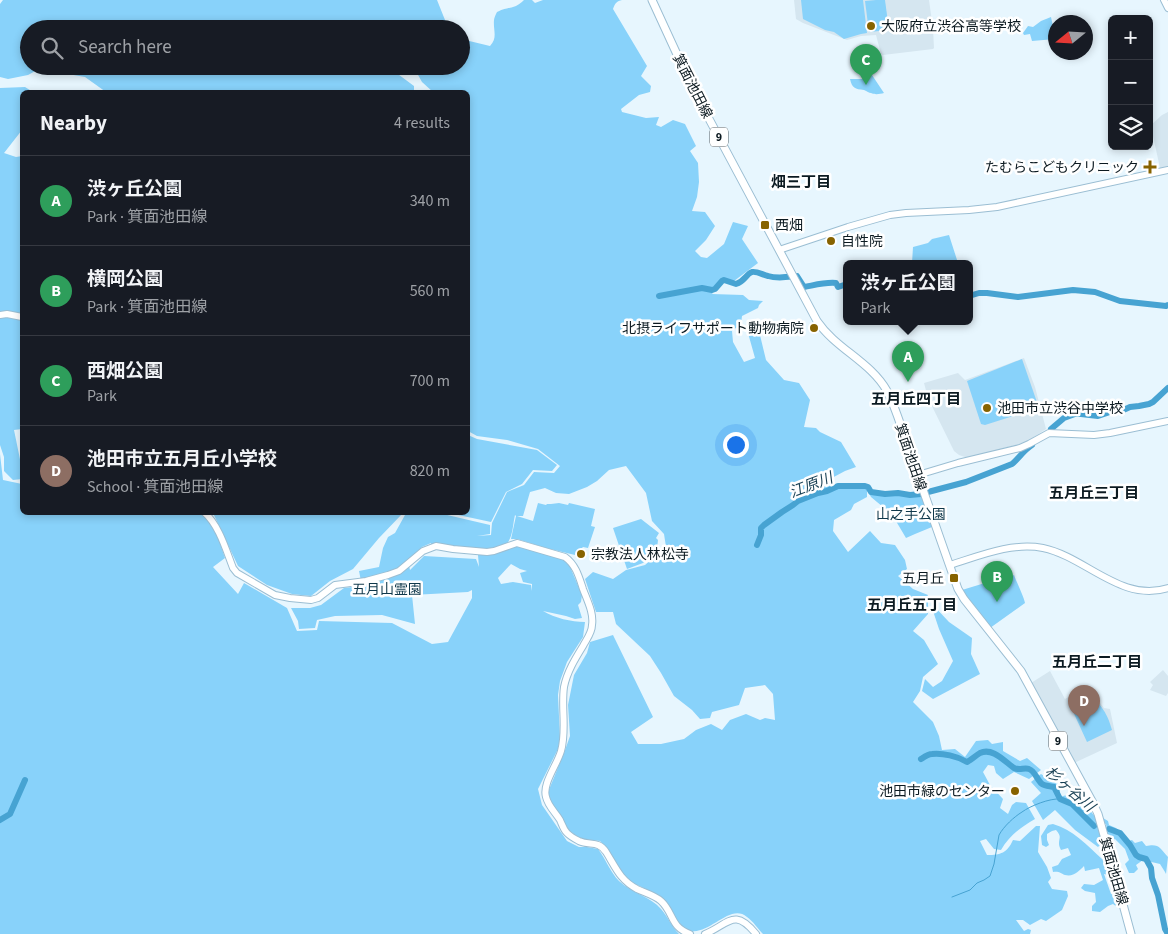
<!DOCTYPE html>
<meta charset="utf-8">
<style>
:root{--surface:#171b24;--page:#242831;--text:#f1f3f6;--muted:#9ea1a6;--line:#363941;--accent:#0b8043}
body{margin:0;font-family:"Source Sans 3","Noto Sans JP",sans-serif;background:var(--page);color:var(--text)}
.controls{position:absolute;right:15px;top:15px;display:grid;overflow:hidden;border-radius:8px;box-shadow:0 2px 8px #0003}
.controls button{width:45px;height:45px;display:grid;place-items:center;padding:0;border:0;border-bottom:1px solid var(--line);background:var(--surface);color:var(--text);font:25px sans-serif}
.compass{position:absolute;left:1048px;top:15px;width:45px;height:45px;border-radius:50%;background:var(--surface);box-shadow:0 2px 8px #0003;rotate:252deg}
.you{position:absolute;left:735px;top:444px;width:18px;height:18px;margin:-12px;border:4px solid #fff;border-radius:50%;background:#1a73e8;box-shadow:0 0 0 8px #1a73e833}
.badge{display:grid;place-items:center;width:32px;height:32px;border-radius:50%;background:var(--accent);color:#fff;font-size:16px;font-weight:700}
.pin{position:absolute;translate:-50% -41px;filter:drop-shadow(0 1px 2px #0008)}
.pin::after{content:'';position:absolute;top:26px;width:18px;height:15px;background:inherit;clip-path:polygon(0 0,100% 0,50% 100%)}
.popup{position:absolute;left:843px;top:260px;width:130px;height:65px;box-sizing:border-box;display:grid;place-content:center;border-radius:8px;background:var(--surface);filter:drop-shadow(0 1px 4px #0005);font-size:16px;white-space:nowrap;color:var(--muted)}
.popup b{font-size:19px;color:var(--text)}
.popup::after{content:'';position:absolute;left:50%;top:100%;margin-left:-10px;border:10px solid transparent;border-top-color:var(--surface)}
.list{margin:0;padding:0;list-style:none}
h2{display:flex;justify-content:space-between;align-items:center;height:65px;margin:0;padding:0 20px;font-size:21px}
h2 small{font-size:16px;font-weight:400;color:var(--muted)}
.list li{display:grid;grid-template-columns:32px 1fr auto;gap:15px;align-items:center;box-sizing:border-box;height:90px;padding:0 20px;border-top:1px solid var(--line)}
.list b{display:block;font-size:19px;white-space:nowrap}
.list p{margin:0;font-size:16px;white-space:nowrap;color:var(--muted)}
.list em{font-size:16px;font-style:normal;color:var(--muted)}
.icon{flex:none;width:28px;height:28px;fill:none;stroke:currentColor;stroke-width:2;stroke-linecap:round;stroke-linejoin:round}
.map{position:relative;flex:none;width:1168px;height:934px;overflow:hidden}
.search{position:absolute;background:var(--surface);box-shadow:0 2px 8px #0003;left:20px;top:20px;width:450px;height:55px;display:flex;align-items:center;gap:12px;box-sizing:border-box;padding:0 18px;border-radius:28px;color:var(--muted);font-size:19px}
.panel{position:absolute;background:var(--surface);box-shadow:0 2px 8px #0003;left:20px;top:90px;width:450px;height:425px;border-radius:8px}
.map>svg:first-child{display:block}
.built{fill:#d5e6f0}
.green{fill:#88d2fa;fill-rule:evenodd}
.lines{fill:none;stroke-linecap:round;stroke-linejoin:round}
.stream{stroke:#47a3d2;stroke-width:1}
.river{stroke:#47a3d2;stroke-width:6}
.secondary-casing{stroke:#9bbed3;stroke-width:8}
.primary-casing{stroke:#9bbed3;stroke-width:9}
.secondary{stroke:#fff;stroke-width:6}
.primary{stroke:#fff;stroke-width:7}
.poi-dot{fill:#876300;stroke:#fff;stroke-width:2}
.labels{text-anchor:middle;stroke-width:5;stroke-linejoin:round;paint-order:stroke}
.shield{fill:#fff;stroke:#555f64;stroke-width:1}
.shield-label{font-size:12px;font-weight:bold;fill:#0c1a21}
.poi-label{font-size:14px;fill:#0c1a21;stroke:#fff;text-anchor:start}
.street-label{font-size:14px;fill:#0c1a21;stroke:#fff}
.park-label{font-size:14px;fill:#0f384b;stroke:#fff}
.neighbourhood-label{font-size:15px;font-weight:bold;fill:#0c1a21;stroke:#fff}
.water-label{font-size:15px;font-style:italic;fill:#173f53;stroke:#fff}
</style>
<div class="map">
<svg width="1168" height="934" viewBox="0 0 1168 934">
<rect width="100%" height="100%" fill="#e7f6fe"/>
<g class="built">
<polygon points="794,0 929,0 933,29 934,48 933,49 883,55 881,54 876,35 861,36 847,40 803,23 796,19"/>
<polygon points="1168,112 1168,166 1160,168 1153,136 1153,134 1149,127 1162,115"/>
<polygon points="1024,358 1035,387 1046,429 1028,441 1019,444 970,457 965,457 959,455 954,451 928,398 924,383 958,373 965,380"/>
<polygon points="1163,670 1168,676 1168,693 1166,696 1150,690 1153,685 1150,682"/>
<polygon points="1050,671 1065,699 1087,687 1104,708 1110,709 1117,743 1074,763 1031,683"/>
</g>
<g class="green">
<polygon points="3,0 437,0 447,25 450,29 29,29 29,66 387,66 414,86 414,90 412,92 106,92 85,77 39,69 28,75 8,79 0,77 0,4"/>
<path d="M524,0H532L535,3L543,0H622C617,1 615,3 613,9L647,66L641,76L651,86L650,92L639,95L621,109L622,112L646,118L659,117L656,125L661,127L673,120L685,124L696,146L690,151L698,163L699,182L697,197L692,211L705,212L715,226L706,240L695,251L701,257L707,258L724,244L733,222L748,226L742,239L758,263L734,281L721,282L712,294L743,295L749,300L763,301L759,305L758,308L742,316L741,324L732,331L733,342L744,362L755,358L748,333L759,331L766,360L784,380L799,383L810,400L804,427L816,428L820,432L841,442L856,467L845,471L830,479L834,487L867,486C871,498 886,494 896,493C904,493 912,495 921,494L932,527L915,534L906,538L890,511L889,512L871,497L867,490V497L854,504L851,510L834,520L833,531L848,552L870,531L881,543L895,545L905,560L907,569L898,576L913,589L928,595V614L913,631L924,640L938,664L923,677L920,691L913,702L933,722L939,736L942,750L955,749L965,757L976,741L988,740L992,744L1003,742V751L1020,761L1027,758L1041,770L1029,779L1014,772L1003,779L996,773L994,766L988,765L983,772L990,785L1003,799L1000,808L1008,814L1012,805L1016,802L1026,803L1035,819C1021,827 1009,836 1001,850L994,849L986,839L980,841L987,855C1001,855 1007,853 1013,840L1020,841L1036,826H1040L1038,852L1047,867L1051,878L1048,882L1052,889L1067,891L1068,896L1062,910L1046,921L1041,919L1030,925L1023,920H1016L1024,931L1028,929L1031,930L1030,934H763C758,929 753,921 747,917C730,903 711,934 691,931C675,926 675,910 664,900C655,891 638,887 627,879C617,870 612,855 603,844L600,841L581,839L567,829L549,799L548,792L564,753L570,736L568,705L574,675L587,653L590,642L613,635L653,717L631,732L638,744H661L684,739L696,730L711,724L722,730L730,720L746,714L760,720L765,718L775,720L773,694L765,685L745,688L739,705L712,712L710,718L700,719L692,710L674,696L661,673L650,656L616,624L613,612H596L585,579L593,572L613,579L626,570L645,565L666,547L664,534L652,521L646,493L626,466L609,470L597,481L587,487L569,494L556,493L545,488L530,492L523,516H517L533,521L538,503L546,505L547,504H551L559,503L568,505L569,503L595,509L591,526L595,527L588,548L583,547L575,555L546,548L517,539H511L516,516L515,515C513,523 513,535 508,542C497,555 447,547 431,545V543L422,547L408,561L410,570L424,556L476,559L479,567L478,555L495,553L518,546L562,558L570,564L572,567L571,569L582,595L581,602L578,605L582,618L575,619L566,616L543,611C555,618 571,622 585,622L583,637L567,662L560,681L558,695L560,738L558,749L538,789L542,805L567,841L579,847H587L598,849C606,859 610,872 619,881C632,893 651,897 661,909C668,917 672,927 679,934H0V454L3,480L22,484V512L210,513L225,558L213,567L238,594L244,583L287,608L297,631L317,630L319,621L392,623L432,644L448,642L472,598V590L468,592L412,595L415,624L382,615L335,616L317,620L315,628L299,629L298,621L291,608H310L321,605L344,588L362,586L359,571L379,567L383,548L388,537L395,533L405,515L443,514L490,525V534L477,536L491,535L492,523L507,492L524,485L534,472L554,473L560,466L538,449L507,440L477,436L468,431V92H433L422,82L413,66H461V39L490,46C498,38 493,30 494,20C494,18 496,14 497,12C505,8 506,9 513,7C517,6 521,3 524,0ZM511,564L520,569L527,571L520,573L523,582L532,584V591L531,585L513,582L501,584L498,578Z"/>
<polygon points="801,0 863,0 867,33 861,34 844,39 834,32 825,30 803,19"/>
<polygon points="876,0 885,0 889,30 869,32 865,1"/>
<polygon points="1051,17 1054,31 1055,32 1055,39 1032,41 1030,34 1024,35 1023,33 1028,26 1033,27 1041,21"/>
<path d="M872,75L884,93C880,94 875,95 871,93C869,93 867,91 864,90C855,89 852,88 850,79H862L865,77Z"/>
<polygon points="25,87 33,92 22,92 22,130 4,153 16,157 22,156 22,429 14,430 22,469 22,479 13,480 4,471 4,457 0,445 0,88"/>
<polygon points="949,235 958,263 912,263 913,247 928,243 932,239"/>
<polygon points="1022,359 1039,408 985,425 981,424 967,381"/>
<polygon points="468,435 477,439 537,450 557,465 552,471 533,470 522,484 506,492 491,522 449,513 468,512"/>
<polygon points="213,513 403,513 379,538 353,569 330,581 311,596 292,594 267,585 238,566"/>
<polygon points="641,519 659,533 656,538 658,540 657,549 643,563 627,569 613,528"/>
<path d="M1011,575L1012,576L1014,575C1017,583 1024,597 1025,603L990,628L969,601L962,590Z"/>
<polygon points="933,605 949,622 972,638 971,654 980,674 933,699 922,691 925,679 933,687 942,681 953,661 939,629 932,608"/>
<path d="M1090,694C1102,707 1107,712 1112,730L1087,742L1070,705Z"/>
<polygon points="1041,774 1060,786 1060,797 1070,794 1076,799 1078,806 1088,808 1096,818 1102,843 1098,847 1075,830 1055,810 1043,820 1032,801 1041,793 1031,782"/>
<path d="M1103,818L1108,821L1109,825L1116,828L1129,841L1132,840L1135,843L1142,841L1146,846C1159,843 1160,848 1168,857L1166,874L1165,872L1160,864L1143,860L1136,865L1138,869L1134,873H1129L1125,864L1129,860L1125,849L1115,839L1112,840L1108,838L1106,824L1102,823L1101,820Z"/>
<path d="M1053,824C1072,829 1088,846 1102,859H1108L1116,887L1115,891L1109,875L1104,874L1111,894L1118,896L1120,901L1117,907L1113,904L1108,906L1100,912L1092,911V906L1096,902L1095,893L1085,891L1081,888L1084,884L1094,885L1103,880L1099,868L1085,871L1084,866C1079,871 1074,877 1065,875C1060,873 1059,871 1053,872L1052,867L1058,865L1062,859L1071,855L1068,848L1061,850C1060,848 1059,846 1059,844C1059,837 1062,837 1056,830L1052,831L1047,834V840L1049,845L1046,847L1042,845L1041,836L1048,825Z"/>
</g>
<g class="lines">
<path class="stream" d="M952,897L970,890L977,883L984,880L990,876L994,864L999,835C1004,826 1014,817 1022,812C1030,806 1050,798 1060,799"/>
<g class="river">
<path d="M659,296L702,288L712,290L715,289L722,281L724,280L736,284C745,281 746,274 752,272C757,271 763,275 768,276C778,279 787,277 797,276L804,287C815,285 825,282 836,283L838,287L847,284"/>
<polyline points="969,296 979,293 987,293 1018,297 1073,290 1095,292 1120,301 1166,306 1168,305"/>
<polyline points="1051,429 1064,418 1075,414 1081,414 1098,416 1113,411 1119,412 1130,407 1139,406 1149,404 1153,402 1168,388"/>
<path d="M928,492L966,482L1012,464C1019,458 1024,450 1032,445"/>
<polyline points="757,545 761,535 761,528 764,525 782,512 793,505 798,501 818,493 827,491 838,486 865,486 868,487 871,492 885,494 898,493 910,495 921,494"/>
<path d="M921,759C924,757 928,754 932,754C943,753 957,756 967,762C971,760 975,756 980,753C993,747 1005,762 1014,768C1020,771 1024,767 1029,769C1035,771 1037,780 1042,784C1045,786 1050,786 1054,787L1060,799L1072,804L1094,826"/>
<polyline points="0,820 10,814 25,780"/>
<polyline points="1109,829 1120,833 1130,845 1136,855 1139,857 1146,859 1151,868 1152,878 1158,895 1165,929 1168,934"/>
</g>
<defs>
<g id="secondary">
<polyline points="1164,0 1168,8"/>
<polyline points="779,250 848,227 890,215 906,213 969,210 997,207 1168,170"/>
<polyline points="0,315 7,314 22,317"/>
<polyline points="918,475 958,463 1020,448 1029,444 1049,433 1094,435 1110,433 1168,421"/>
<path d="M204,512C219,525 226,550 233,568L237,573L275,595L290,598L311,600L318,598L335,585L366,581L388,575L399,571L423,551L436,546L453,549L487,552L494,551L517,543L565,557C576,565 579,577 583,589C587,600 594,613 592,625C592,633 586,640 583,646C575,659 567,672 564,687C561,709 567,730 561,751C557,765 542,784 546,797C548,806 555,812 560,820C562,824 563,829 567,833C570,836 575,839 579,841C590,846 598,840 606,852C616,868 620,880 637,889C645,893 654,895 661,901C674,913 670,927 690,934"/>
<path d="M950,565C979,556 1011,542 1043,548C1086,557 1121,603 1168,588"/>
<path d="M705,934C729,924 734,907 756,934"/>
</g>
<path id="primary" d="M652,0L692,87L817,321C836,349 871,362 887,391C897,410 904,436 911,456C927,500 942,545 958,589L964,599L1021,671L1093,803L1098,814L1111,860L1131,934"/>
</defs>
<use href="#secondary" class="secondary-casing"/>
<use href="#primary" class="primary-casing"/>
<use href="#secondary" class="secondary"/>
<use href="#primary" class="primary"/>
</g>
<g class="poi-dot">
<circle cx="871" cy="26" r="5"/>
<path d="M1147.5 159.5h5v5h5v5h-5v5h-5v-5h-5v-5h5z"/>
<rect x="760" y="220" width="10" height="10" rx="2.5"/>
<circle cx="831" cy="241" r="5"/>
<circle cx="814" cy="328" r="5"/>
<circle cx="987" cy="408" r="5"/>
<circle cx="581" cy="554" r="5"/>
<rect x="949" y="573" width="10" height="10" rx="2.5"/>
<circle cx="1015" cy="791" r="5"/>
</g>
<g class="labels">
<g class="shield">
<rect x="710" y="127.5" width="18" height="19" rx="4"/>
<rect x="1049" y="731.5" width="18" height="19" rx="4"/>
</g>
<g class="shield-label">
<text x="719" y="141">9</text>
<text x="1058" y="745">9</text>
</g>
<g class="poi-label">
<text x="881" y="31">大阪府立渋谷高等学校</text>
<text x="1139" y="172" text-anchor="end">たむらこどもクリニック</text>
<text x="775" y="230">西畑</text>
<text x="841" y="246">自性院</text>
<text x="804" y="333" text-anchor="end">北摂ライフサポート動物病院</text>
<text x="997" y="413">池田市立渋谷中学校</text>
<text x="591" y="559">宗教法人林松寺</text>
<text x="944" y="583" text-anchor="end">五月丘</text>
<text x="1005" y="796" text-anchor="end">池田市緑のセンター</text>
</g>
<g class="street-label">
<text transform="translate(693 86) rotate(63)" y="5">箕面池田線</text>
<text transform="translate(911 457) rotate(71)" y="5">箕面池田線</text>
<text transform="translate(1114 871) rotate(74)" y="5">箕面池田線</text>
</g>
<g class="park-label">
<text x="911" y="519">山之手公園</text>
<text x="387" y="594">五月山霊園</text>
</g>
<g class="neighbourhood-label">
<text x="801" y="187">畑三丁目</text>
<text x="916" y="404">五月丘四丁目</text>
<text x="1094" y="498">五月丘三丁目</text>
<text x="912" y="610">五月丘五丁目</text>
<text x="1097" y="667">五月丘二丁目</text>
</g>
<g class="water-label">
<text transform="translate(811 485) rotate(-21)" y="5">江原川</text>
<text transform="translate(1070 789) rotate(41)" y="5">杉ヶ谷川</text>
</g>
</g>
</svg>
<div class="controls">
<button>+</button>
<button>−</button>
<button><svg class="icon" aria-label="layers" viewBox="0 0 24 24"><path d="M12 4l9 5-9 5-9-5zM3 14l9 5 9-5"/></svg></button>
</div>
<svg class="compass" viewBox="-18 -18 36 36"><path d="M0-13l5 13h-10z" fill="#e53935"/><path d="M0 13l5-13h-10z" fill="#9ea1a6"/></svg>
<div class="you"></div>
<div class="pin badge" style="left:908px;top:382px;background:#2e9e5b">A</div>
<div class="popup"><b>渋ヶ丘公園</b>Park</div>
<div class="pin badge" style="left:997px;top:602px;background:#2e9e5b">B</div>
<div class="pin badge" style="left:866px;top:85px;background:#2e9e5b">C</div>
<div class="pin badge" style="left:1084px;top:726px;background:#8d6e63">D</div>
<div class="search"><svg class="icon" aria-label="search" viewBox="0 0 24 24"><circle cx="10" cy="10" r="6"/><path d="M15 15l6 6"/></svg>Search here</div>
<section class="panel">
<h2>Nearby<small>4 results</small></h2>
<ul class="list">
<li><span class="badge" style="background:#2e9e5b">A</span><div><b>渋ヶ丘公園</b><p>Park · 箕面池田線</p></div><em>340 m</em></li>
<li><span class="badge" style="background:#2e9e5b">B</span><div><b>横岡公園</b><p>Park · 箕面池田線</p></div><em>560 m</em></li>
<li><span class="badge" style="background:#2e9e5b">C</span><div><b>西畑公園</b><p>Park</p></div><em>700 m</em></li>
<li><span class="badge" style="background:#8d6e63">D</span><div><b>池田市立五月丘小学校</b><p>School · 箕面池田線</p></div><em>820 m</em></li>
</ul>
</section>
</div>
